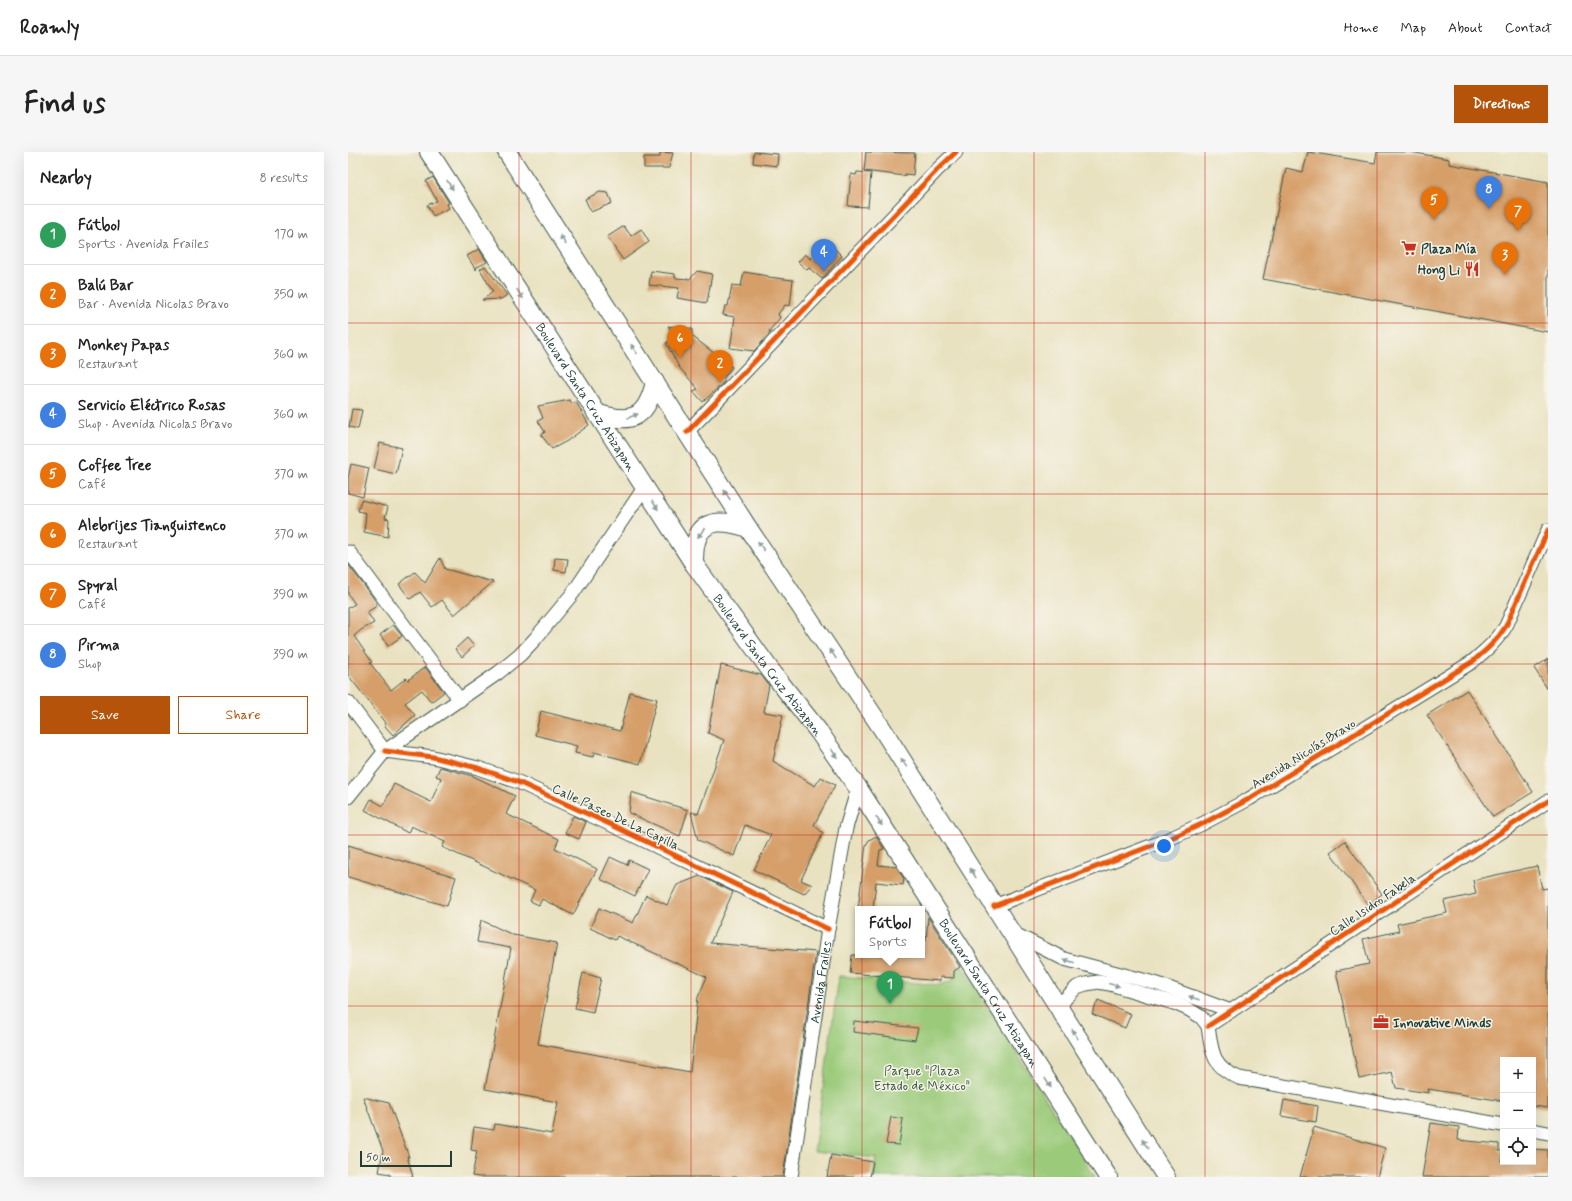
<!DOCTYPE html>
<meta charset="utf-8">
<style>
:root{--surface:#fff;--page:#f6f6f6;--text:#222;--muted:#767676;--line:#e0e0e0;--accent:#b45309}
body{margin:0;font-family:Mynerve,sans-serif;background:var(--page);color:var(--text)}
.controls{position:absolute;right:12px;bottom:12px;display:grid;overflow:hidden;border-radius:0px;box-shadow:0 4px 16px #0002}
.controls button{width:36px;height:36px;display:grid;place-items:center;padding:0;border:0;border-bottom:1px solid var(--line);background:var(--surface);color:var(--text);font:20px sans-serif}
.scale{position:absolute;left:12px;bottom:10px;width:92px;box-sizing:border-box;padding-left:4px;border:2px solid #1f3d34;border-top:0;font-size:11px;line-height:14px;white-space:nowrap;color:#1f3d34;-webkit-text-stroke:3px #f7f3e8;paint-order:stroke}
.you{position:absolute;left:816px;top:694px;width:14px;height:14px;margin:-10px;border:3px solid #fff;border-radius:50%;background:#1a73e8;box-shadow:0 0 0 6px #1a73e833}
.badge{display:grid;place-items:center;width:26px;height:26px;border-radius:50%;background:var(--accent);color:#fff;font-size:13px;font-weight:700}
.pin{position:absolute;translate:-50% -33px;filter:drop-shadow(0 1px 2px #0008)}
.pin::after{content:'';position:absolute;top:21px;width:14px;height:12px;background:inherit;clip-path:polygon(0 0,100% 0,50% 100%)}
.popup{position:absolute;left:507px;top:754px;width:70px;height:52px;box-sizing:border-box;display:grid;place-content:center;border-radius:0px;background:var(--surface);filter:drop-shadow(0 1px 3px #0005);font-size:13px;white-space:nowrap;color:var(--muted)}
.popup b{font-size:15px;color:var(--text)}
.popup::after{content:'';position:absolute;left:50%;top:100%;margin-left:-8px;border:8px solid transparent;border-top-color:var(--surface)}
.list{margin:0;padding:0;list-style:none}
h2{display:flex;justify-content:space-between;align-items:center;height:52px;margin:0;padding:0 16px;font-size:17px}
h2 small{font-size:13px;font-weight:400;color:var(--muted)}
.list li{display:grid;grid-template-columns:26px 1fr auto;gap:12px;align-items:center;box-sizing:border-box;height:60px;padding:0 16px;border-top:1px solid var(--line)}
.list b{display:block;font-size:15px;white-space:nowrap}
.list p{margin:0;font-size:13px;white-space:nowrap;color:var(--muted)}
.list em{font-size:13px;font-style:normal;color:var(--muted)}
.actions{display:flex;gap:8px;padding:12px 16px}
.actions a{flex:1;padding:9px 0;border:1px solid var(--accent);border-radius:0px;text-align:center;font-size:14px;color:var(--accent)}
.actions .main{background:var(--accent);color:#fff}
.icon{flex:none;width:22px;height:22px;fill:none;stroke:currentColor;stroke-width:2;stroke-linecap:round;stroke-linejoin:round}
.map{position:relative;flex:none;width:1200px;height:1025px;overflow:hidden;border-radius:0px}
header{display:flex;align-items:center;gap:24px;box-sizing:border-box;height:56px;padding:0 20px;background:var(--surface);border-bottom:1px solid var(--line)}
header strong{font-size:19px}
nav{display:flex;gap:22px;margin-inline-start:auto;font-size:14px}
.intro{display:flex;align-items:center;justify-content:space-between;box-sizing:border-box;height:96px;padding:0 24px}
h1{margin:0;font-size:28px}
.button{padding:10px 18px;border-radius:0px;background:var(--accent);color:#fff;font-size:14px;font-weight:700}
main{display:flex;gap:24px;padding:0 24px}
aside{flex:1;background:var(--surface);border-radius:0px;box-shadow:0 4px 16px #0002}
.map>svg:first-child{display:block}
.green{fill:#9bcb7a;stroke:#5d8457}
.building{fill:#d69e67}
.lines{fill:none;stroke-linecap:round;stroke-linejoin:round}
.street-casing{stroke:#3d5649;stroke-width:15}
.secondary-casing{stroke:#3d5649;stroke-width:20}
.street{stroke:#fff;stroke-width:13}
.secondary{stroke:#fff;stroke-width:18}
.cycleway-casing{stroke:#f7f3e8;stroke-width:8}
.cycleway{stroke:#e8590c;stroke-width:5}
.oneway{fill:#8f9e9a}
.grid{fill:none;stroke:#c8321e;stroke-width:1;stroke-opacity:0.55}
.labels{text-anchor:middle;stroke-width:3;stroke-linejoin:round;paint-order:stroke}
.poi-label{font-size:13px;font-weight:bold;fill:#1f3d34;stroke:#f7f3e8;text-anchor:start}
.street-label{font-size:13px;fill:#1f3d34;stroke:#f7f3e8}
.park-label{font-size:13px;fill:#385942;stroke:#f7f3e8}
</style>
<header>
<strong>Roamly</strong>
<nav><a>Home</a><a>Map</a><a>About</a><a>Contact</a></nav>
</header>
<div class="intro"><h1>Find us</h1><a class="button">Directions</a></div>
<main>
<aside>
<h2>Nearby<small>8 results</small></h2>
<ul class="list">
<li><span class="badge" style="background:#2e9e5b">1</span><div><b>Fútbol</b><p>Sports · Avenida Frailes</p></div><em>170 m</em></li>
<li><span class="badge" style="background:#e8710a">2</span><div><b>Balú Bar</b><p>Bar · Avenida Nicolas Bravo</p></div><em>350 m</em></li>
<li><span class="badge" style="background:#e8710a">3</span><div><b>Monkey Papas</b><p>Restaurant</p></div><em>360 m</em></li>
<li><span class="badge" style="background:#3f7fe0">4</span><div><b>Servicio Eléctrico Rosas</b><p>Shop · Avenida Nicolas Bravo</p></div><em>360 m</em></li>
<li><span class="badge" style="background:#e8710a">5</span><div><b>Coffee Tree</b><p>Café</p></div><em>370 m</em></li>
<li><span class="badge" style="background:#e8710a">6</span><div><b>Alebrijes Tianguistenco</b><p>Restaurant</p></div><em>370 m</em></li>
<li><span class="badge" style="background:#e8710a">7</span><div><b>Spyral</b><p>Café</p></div><em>390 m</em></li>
<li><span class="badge" style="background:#3f7fe0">8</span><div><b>Pirma</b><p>Shop</p></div><em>390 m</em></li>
</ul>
<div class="actions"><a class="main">Save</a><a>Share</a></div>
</aside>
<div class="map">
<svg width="1200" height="1025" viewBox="0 0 1200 1025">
<rect width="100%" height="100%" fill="#f7f3e8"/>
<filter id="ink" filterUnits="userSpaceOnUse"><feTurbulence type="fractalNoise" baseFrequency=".025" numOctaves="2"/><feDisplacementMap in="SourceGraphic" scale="8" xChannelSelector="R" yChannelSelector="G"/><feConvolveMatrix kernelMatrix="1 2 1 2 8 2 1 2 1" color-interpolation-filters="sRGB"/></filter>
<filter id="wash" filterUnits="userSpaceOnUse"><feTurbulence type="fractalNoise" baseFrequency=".012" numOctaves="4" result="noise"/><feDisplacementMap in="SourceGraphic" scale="16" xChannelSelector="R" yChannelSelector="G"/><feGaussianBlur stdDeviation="0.9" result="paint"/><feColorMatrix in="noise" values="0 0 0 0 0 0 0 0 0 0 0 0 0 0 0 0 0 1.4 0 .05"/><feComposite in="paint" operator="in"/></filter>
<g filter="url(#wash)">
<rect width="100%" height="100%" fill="#e9e2c1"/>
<polygon class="green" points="614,814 747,1025 525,1025 528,1006 466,999 491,824 592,833 605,828 607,820"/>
<g id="blocks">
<g class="building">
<polygon points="312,0 325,1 321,16 296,16 296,5 312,5"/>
<polygon points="406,0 430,2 429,14 405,11"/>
<polygon points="518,0 567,1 565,23 557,22 557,24 516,19"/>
<polygon points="960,0 1027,11 1029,0 1062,0 1101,7 1101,12 1200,30 1200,180 915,127 938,16 955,20"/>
<polygon points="509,20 523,21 520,55 500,54 503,22 508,23"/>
<polygon points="85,25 101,51 99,52 101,56 85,64 79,53 89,49 78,29"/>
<polygon points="252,40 260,41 264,51 243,60 237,47"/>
<polygon points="276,74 283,84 293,77 301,90 275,108 259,85"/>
<polygon points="471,96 478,102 482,98 483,99 486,96 494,104 474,127 461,116 459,118 450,110 457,102 463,107"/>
<polygon points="131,97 139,110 129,115 129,114 128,118 119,104"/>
<polygon points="137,114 159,143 153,147 134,148 145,140 132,117"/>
<polygon points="303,119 327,122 327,126 342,127 349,119 364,122 359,151 329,146 331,136 301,133"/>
<polygon points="396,120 420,124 420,125 445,128 442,154 437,153 430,162 432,166 421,179 423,180 406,199 382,196 387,165 375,163 377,154 380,154 384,133 393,134"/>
<polygon points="320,174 344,177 344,184 384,215 375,227 377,229 355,250 345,239 350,237 331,215 318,191 329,185"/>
<polygon points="222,248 224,252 228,250 241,273 219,289 204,297 193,283 197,280 190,269 195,266 190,254"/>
<polygon points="4,257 14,258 10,277 1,275"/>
<polygon points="32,291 54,296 48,322 26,317"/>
<polygon points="3,312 21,316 15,345 0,341 0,326"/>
<polygon points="13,348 40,355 37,366 41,367 40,385 16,380 18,361 10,359"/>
<polygon points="92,406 97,417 145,430 106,463 94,448 84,455 72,440 62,447 51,432 67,420 77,431"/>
<polygon points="207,406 220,407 218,420 206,418"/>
<polygon points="0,412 27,448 29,454 19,460 26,471 13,478 6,484 24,510 22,511 43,538 58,526 60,528 77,515 96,540 83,550 74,538 57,551 67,563 45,583 36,573 38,572 0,523 0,456 7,452 0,442"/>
<polygon points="45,473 54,484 40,494 32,483"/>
<polygon points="119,486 126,494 114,505 107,497"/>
<polygon points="1200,507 1200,538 1186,516"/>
<polygon points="373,513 413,523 421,533 416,560 435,563 425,609 467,634 473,625 487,633 466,673 475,681 453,728 464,733 456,742 406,718 423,683 397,673 386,704 350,688 343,660 350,662 376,588 360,581"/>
<polygon points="1119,538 1185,640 1145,665 1079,563"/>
<polygon points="282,540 309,547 292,612 246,600 245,605 227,601 229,594 187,583 193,559 272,579"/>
<polygon points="92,615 125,624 167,644 158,662 211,687 207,696 249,717 225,763 194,747 191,753 182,749 187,738 94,695 97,690 63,674 60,681 17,658 23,647 35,654 46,632 83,650 93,626 88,624"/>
<polygon points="283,640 340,658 332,684 281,661"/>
<polygon points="225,664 238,670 231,687 217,681"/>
<polygon points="528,684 536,697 532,698 530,713 549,715 556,727 555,733 528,730 525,757 510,757 518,693 521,688"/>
<polygon points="997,689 1034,742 1020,753 982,700"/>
<polygon points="0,693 108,725 99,754 0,725"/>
<polygon points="262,705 279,713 281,708 300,717 287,744 252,727"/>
<polygon points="1189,714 1194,737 1200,736 1200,956 1185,954 1185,908 1155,908 1155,949 1080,937 1081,941 1048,936 1044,920 1011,927 988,819 1021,812 1015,787 1051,779 1049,772 1099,761 1096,749 1128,742 1125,728"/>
<polygon points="352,724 385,740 362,791 468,800 435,1025 131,1025 124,1024 129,999 123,998 126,975 146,978 147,972 204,982 210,950 137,937 163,796 129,790 133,768 165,783 209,791 190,892 342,920 350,845 359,825 269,784 267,788 242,776 251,756 285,771 298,743 319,753 329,733"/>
<polygon points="580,765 612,815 606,819 606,826 592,825 592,829 502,821 504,803 574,803 574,789 578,789"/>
<polygon points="235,821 253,826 245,860 227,856"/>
<polygon points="750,848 783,862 777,876 744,862"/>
<polygon points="506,869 570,876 567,888 505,880"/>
<polygon points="15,945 41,951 61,1005 59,1004 65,1025 42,1025 42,1022 31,1020 35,999"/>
<polygon points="936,948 970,954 968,970 933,964"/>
<polygon points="543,965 555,967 551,993 538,992"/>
<polygon points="1083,971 1111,975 1110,988 1151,992 1151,999 1155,999 1154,1010 1185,1010 1185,997 1200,998 1200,1025 1074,1025"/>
<polygon points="966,975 1037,996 1029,1025 952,1025"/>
<polygon points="483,1003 525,1010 522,1025 479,1025"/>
</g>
</g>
</g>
<g filter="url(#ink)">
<use href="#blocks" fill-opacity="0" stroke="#3d5649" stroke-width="1"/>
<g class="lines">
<defs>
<g id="street">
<polyline points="339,280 370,248 589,18 608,0"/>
<polyline points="1,400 112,548"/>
<polyline points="0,550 37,599"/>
<polyline points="37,599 85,605 130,616 170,630 266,674 480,777"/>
<polyline points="0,645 37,599 150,521 172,503 187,487 225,441 296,336"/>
<path d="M646,754L821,687L854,672L901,647L1124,510C1137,499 1149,489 1158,474L1200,378"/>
<polyline points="665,781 716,807 810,832 883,859"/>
<polyline points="711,858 717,847 729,835 738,832 750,830 762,832 826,851 840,857 853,865 860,874"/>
<polyline points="860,874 1200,649"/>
<path d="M860,874C864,901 864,914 891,926L1155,973"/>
<polyline points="1185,978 1200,981"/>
<path id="s1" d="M443,1025L480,777L498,676L510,636"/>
</g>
<g id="secondary">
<path id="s2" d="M81,0L346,412L423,519L471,580L510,636L760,1025"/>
<polyline points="159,0 400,376 535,578 818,1025"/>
<path d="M248,261C283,272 298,268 307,230"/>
<path d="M346,412C346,405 346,397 348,390C354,363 382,370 400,376"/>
</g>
</defs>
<use href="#street" class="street-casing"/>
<use href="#secondary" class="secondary-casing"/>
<use href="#street" class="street"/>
<use href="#secondary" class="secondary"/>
<defs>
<g id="cycleway">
<polyline points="339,280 370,248 589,18 608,0"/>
<polyline points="37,599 85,605 130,616 170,630 266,674 480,777"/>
<path d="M646,754L821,687L854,672L901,647L1124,510C1137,499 1149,489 1158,474L1200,378"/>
<polyline points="860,874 1200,649"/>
</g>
</defs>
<use href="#cycleway" class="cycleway-casing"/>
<use href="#cycleway" class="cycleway"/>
</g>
<defs><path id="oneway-solid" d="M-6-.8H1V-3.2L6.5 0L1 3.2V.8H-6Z"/></defs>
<g class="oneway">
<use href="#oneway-solid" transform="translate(102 33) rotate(57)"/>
<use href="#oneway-solid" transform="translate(215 88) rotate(-123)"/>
<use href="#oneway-solid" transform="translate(172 142) rotate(57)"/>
<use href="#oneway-solid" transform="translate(286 197) rotate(-123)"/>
<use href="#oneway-solid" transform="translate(285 264) rotate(-23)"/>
<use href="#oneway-solid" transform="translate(379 343) rotate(-123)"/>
<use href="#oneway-solid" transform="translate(307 353) rotate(57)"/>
<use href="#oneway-solid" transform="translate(353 381) rotate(126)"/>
<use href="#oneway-solid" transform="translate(413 394) rotate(-124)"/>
<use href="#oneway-solid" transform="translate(485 502) rotate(-124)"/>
<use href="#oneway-solid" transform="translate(486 601) rotate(55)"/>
<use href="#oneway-solid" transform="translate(556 611) rotate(-122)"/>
<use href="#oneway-solid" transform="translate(531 669) rotate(57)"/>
<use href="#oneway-solid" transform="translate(625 721) rotate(-122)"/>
<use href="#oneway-solid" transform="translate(721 809) rotate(-162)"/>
<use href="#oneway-solid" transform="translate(766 833) rotate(15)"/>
<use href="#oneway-solid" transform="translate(846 846) rotate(-160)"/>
<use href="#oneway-solid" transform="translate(727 882) rotate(-122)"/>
<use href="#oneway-solid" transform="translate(700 931) rotate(57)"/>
<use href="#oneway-solid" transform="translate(797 992) rotate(-123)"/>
</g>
</g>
<path class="grid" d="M171,0V1025M343,0V1025M514,0V1025M686,0V1025M857,0V1025M1029,0V1025M0,171H1200M0,342H1200M0,512H1200M0,683H1200M0,854H1200"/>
<defs>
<symbol id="supermarket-bare" viewBox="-9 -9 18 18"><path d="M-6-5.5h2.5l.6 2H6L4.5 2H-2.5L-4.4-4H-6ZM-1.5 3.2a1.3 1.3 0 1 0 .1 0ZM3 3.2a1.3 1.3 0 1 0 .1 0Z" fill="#c8321e" stroke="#f7f3e8" stroke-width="2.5" paint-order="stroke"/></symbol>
<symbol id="restaurant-bare" viewBox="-9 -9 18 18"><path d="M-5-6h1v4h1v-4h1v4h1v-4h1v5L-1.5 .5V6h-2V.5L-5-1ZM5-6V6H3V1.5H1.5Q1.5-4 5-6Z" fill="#c8321e" stroke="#f7f3e8" stroke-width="2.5" paint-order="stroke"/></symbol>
<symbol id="office-bare" viewBox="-9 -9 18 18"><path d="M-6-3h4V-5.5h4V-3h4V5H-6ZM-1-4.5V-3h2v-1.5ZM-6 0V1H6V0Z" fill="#c8321e" stroke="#f7f3e8" stroke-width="2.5" paint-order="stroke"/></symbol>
</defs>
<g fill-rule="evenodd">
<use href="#supermarket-bare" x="1050" y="85" width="22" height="22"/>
<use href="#restaurant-bare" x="1113" y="106" width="22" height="22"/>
<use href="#office-bare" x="1022" y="859" width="22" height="22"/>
</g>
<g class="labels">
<g class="poi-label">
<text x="1073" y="101">Plaza Mía</text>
<text x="1112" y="122" text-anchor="end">Hong Li</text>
<text x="1045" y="875">Innovative Minds</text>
</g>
<g class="street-label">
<text dy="5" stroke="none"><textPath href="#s2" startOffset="291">Boulevard Santa Cruz Atizapan</textPath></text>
<text dy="5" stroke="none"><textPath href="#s2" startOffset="615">Boulevard Santa Cruz Atizapan</textPath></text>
<text transform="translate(955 601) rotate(-32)" y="5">Avenida Nicolás Bravo</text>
<text transform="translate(268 664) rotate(25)" y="5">Calle Paseo De La Capilla</text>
<text transform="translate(1024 752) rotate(-34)" y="5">Calle Isidro Fabela</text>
<text dy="5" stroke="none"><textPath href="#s1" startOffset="197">Avenida Frailes</textPath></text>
<text dy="5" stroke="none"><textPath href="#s2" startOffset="1011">Boulevard Santa Cruz Atizapan</textPath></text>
</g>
<g class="park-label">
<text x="574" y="923">Parque "Plaza<tspan x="574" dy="15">Estado de México"</tspan></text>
</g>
</g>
</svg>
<div class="controls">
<button>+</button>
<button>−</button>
<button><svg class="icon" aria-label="locate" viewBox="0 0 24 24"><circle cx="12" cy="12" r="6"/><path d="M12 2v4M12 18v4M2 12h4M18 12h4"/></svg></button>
</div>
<div class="scale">50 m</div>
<div class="you"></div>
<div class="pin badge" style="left:542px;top:852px;background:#2e9e5b">1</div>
<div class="popup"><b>Fútbol</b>Sports</div>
<div class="pin badge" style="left:372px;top:231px;background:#e8710a">2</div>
<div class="pin badge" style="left:1157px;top:123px;background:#e8710a">3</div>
<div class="pin badge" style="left:476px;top:120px;background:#3f7fe0">4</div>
<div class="pin badge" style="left:1086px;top:68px;background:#e8710a">5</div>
<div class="pin badge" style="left:332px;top:206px;background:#e8710a">6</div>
<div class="pin badge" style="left:1170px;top:79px;background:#e8710a">7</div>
<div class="pin badge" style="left:1141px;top:57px;background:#3f7fe0">8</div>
</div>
</main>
